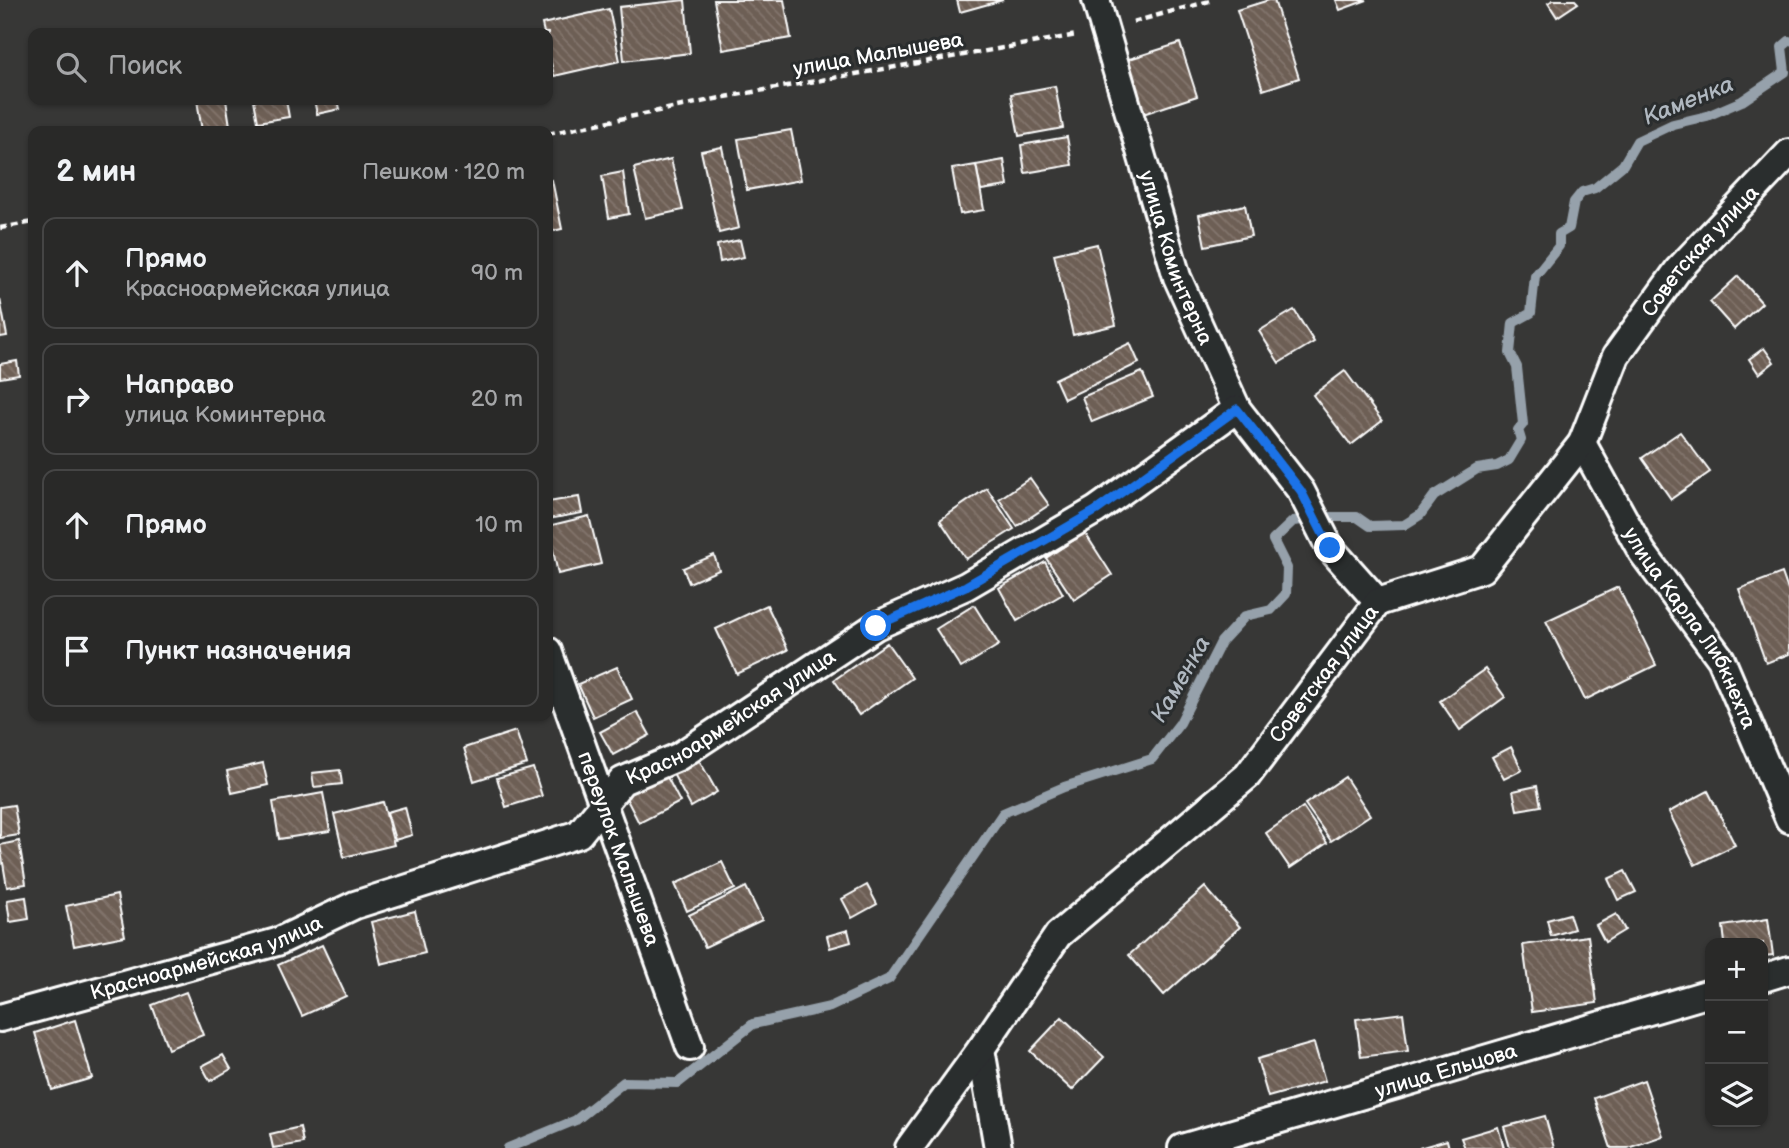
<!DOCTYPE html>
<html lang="ru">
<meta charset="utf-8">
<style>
:root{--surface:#292928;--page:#353534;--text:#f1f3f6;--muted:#a5a6a8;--line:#454545}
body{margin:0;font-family:"Balsamiq Sans",sans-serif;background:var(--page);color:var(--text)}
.controls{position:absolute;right:21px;bottom:21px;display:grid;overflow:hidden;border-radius:14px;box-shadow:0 2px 5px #0004}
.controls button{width:63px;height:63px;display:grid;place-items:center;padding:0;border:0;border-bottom:2px solid var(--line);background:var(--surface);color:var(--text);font:35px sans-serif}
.stop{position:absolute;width:21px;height:21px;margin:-16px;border:5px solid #1a73e8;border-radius:50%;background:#fff}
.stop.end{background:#1a73e8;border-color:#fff;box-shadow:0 2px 7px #0008}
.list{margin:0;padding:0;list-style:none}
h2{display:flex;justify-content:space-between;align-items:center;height:91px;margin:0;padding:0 28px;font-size:30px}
h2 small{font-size:23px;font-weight:400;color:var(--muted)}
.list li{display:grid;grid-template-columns:46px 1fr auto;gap:21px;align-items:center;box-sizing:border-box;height:112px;margin:0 14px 14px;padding:0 14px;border:2px solid var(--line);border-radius:14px}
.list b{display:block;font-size:26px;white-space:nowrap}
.list p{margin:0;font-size:23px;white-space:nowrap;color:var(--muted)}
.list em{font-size:23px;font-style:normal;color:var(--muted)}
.icon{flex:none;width:38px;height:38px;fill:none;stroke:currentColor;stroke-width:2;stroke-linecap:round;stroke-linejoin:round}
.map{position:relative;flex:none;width:1789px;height:1148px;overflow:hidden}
.search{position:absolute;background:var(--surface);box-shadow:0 2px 5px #0004;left:28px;top:28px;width:525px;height:77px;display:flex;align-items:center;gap:18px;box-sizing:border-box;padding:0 24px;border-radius:14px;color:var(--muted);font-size:26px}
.panel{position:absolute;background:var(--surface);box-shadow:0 2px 5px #0004;left:28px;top:126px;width:525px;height:595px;border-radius:14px}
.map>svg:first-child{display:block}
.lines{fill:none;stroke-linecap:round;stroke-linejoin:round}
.stream{stroke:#96a1ab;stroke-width:10}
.building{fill:url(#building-back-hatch);stroke:#fff;stroke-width:2}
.street-casing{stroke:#fff;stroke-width:32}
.path{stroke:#fff;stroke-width:4.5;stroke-dasharray:7 5;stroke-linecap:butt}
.street{stroke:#2a2d2e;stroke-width:26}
.route{stroke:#1a73e8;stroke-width:9}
.labels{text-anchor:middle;stroke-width:6;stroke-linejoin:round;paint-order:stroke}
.street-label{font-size:21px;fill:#fff;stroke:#2a2d2e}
.water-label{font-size:23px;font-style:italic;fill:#b0b8c0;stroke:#2a2d2e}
</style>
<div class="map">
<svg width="1789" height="1148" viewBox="0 0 1789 1148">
<defs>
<pattern id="building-back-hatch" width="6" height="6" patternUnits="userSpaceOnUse" patternTransform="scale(1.75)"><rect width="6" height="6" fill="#6d5e54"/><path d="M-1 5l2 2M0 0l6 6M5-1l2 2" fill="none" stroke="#83766e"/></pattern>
</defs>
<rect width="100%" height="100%" fill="#373736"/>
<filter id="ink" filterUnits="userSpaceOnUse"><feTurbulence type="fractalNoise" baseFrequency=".0143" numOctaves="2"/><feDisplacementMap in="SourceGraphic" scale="14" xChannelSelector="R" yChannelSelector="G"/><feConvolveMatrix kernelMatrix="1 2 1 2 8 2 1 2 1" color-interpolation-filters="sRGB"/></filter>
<g filter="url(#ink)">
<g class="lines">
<polyline class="stream" points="508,1148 576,1120 624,1082 678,1083 753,1024 830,1007 889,979 1003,813 1064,787 1152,759 1180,723 1221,642 1245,616 1271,610 1286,594 1287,568 1273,540 1293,521 1332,517 1357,517 1370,526 1404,525 1420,515 1434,496 1477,469 1497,466 1509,460 1521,440 1518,430 1523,424 1517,367 1510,353 1513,323 1531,313 1535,276 1559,246 1559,234 1569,228 1574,202 1582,192 1595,188 1623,165 1637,141 1673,124 1707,116 1742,101 1785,72 1782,47 1789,41"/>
</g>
<g class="building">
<polygon points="685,0 690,53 624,61 619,7"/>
<polygon points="714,0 784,0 791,38 723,50"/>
<polygon points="957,0 1003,0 960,12"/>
<polygon points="1269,0 1274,0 1299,78 1263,90 1237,10"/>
<polygon points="1336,0 1367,0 1340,10"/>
<polygon points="1553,0 1575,0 1578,3 1557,17 1548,3"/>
<polygon points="609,9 620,61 554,76 548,49 548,33 544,33 542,24"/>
<polygon points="1180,43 1197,96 1137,116 1120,62"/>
<polygon points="1055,86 1063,128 1019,136 1011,94"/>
<polygon points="197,100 226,100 230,126 202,131"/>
<polygon points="254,100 286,100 289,117 258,122"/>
<polygon points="314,100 338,100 340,109 317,114"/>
<polygon points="791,130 801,180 747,190 738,139"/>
<polygon points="1067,137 1072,165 1025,173 1021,145"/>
<polygon points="722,147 739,228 719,233 701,151"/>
<polygon points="671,159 683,210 645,218 634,168"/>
<polygon points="1004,160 1008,186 981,190 976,165"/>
<polygon points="976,165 984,210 960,214 952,169"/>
<polygon points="623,172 629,214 609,218 602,176"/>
<polygon points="552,180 562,229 548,232 548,181"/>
<polygon points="1245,205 1251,236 1205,246 1199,215"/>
<polygon points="740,240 744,257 720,262 717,245"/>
<polygon points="1097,244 1116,325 1073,335 1054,254"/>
<polygon points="1738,276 1762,303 1734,329 1710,302"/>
<polygon points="0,299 7,336 0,337"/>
<polygon points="1294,310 1314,342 1279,363 1259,331"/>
<polygon points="1130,343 1139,363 1064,399 1055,379"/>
<polygon points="1764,348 1774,362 1759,374 1749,359"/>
<polygon points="17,361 19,375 0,378 0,364"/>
<polygon points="1345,371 1382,421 1351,445 1313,395"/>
<polygon points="1142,372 1153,397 1092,422 1082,397"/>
<polygon points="1680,432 1710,472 1671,499 1642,458"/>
<polygon points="1030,478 1049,505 1017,526 999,499"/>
<polygon points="987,488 1014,529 966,559 940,520"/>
<polygon points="579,497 582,513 548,519 548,502"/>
<polygon points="589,516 601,564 558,574 548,526"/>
<polygon points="1085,533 1112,575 1074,600 1046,558"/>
<polygon points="714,555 719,570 689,583 683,568"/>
<polygon points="1045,562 1063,594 1017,621 999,588"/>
<polygon points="1782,573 1789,593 1789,654 1766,663 1739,589"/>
<polygon points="1618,587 1656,665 1585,700 1546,621"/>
<polygon points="767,605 788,650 737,674 716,629"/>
<polygon points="974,605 999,645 961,668 936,629"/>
<polygon points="887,643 912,678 859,715 834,680"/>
<polygon points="617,667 632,699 593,717 578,684"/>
<polygon points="1485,669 1505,697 1460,730 1440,701"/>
<polygon points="637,712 650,735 613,755 600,732"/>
<polygon points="516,731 527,764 474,781 464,748"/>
<polygon points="1511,747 1522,770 1504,779 1492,757"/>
<polygon points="698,758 717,792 691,807 672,772"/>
<polygon points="263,763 268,785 232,793 227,771"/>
<polygon points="533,768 542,796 506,807 497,778"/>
<polygon points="340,770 342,784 314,787 312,773"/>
<polygon points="665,773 680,802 639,823 624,794"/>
<polygon points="1345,777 1370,815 1331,841 1305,804"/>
<polygon points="1537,786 1541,806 1517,810 1513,791"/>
<polygon points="1708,791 1735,845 1695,865 1669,812"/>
<polygon points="323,793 330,831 279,839 273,802"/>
<polygon points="383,802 394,845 344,857 334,814"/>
<polygon points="14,805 19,835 0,838 0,807"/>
<polygon points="405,807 412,835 395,840 387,812"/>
<polygon points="1303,807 1327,843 1290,868 1266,833"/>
<polygon points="19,841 26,884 7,887 0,845"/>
<polygon points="722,862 735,889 687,911 675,884"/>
<polygon points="1625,871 1636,892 1618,900 1608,879"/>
<polygon points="867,885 877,904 852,918 842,899"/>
<polygon points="746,887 762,920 705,947 689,915"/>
<polygon points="1205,887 1240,927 1164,995 1129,955"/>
<polygon points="117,895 125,936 74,946 66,906"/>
<polygon points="26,897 29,919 10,922 7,900"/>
<polygon points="415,911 425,953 381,964 371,922"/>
<polygon points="1569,914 1574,929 1551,936 1547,920"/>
<polygon points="1616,914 1625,930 1605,942 1596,925"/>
<polygon points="1768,919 1773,955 1763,956 1763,943 1725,943 1723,926"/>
<polygon points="848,930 851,942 830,948 827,936"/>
<polygon points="1588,936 1597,1003 1532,1012 1523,945"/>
<polygon points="322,945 346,996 302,1016 278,965"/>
<polygon points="186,992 203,1035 168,1049 152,1005"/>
<polygon points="1403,1013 1408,1051 1361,1057 1356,1019"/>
<polygon points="1062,1017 1104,1057 1072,1090 1030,1051"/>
<polygon points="75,1020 92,1078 52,1090 35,1033"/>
<polygon points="1314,1043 1325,1081 1268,1097 1257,1059"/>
<polygon points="223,1055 231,1069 210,1081 202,1066"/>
<polygon points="1644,1080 1663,1136 1628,1148 1611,1148 1594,1098"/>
<polygon points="1545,1116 1554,1148 1510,1148 1504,1127"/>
<polygon points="300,1127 303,1143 273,1148 270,1134"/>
<polygon points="1498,1127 1504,1148 1465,1148 1461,1138"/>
<polygon points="1447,1140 1449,1148 1419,1148"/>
</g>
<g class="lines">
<defs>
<g id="street">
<path id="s1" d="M1096,0L1177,277L1237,409L1301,491L1330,548L1378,602"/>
<path id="s2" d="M1582,443L1642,552L1721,659L1789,819"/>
<path id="s3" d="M548,651L690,1047"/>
<polyline points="1763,978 1789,970"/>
<path id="s4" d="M0,1018L277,942L355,905L579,834L622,781L678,757L876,626L966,586L1096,510L1237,409"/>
<polyline points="981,1049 998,1148"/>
<path id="s5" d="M909,1148L981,1049L1058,935L1247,776L1378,602L1482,569L1582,443L1616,356L1678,270L1789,153"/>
<path id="s6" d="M1182,1148L1710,993"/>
</g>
</defs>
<use href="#street" class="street-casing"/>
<g class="path">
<polyline points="1133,22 1213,0"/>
<polyline points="548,134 725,97 1077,35"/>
<polyline points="0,228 33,222"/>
</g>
<use href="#street" class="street"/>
</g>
</g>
<g class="lines" filter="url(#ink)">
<polyline class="route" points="876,626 966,586 1097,510 1237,409 1301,491 1330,548"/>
</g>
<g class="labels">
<g class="street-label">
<text transform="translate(878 54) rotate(-10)" y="7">улица Малышева</text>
<text dy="7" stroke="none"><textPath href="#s5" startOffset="1223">Советская улица</textPath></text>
<text dy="7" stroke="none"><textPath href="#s1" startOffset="270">улица Коминтерна</textPath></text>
<text dy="7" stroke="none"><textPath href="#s2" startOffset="215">улица Карла Либкнехта</textPath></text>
<text dy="7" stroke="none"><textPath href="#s5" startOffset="635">Советская улица</textPath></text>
<text dy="7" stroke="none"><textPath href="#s4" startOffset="803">Красноармейская улица</textPath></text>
<text dy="7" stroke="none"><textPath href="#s3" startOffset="210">переулок Малышева</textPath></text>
<text dy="7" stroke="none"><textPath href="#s4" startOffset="215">Красноармейская улица</textPath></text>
<text dy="7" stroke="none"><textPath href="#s6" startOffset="275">улица Ельцова</textPath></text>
</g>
<g class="water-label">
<text transform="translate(1688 100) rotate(-22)" y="8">Каменка</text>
<text transform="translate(1180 679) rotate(-60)" y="8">Каменка</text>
</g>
</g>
</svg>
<div class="controls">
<button>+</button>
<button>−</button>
<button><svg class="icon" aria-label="layers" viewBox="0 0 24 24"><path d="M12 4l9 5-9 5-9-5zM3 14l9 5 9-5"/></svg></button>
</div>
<div class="stop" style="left:876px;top:626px"></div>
<div class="stop end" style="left:1330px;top:548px"></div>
<div class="search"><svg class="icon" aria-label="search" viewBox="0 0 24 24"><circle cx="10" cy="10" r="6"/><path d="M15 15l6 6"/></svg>Поиск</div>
<section class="panel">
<h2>2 мин<small>Пешком · 120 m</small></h2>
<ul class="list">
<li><svg class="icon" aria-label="ahead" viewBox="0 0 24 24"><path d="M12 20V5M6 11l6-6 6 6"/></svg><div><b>Прямо</b><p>Красноармейская улица</p></div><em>90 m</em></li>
<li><svg class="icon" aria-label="right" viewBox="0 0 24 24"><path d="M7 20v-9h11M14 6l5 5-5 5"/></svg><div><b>Направо</b><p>улица Коминтерна</p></div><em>20 m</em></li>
<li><svg class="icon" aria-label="ahead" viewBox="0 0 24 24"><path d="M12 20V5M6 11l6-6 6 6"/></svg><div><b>Прямо</b></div><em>10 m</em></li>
<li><svg class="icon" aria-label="arrive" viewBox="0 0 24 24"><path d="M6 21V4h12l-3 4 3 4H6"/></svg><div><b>Пункт назначения</b></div></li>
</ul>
</section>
</div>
